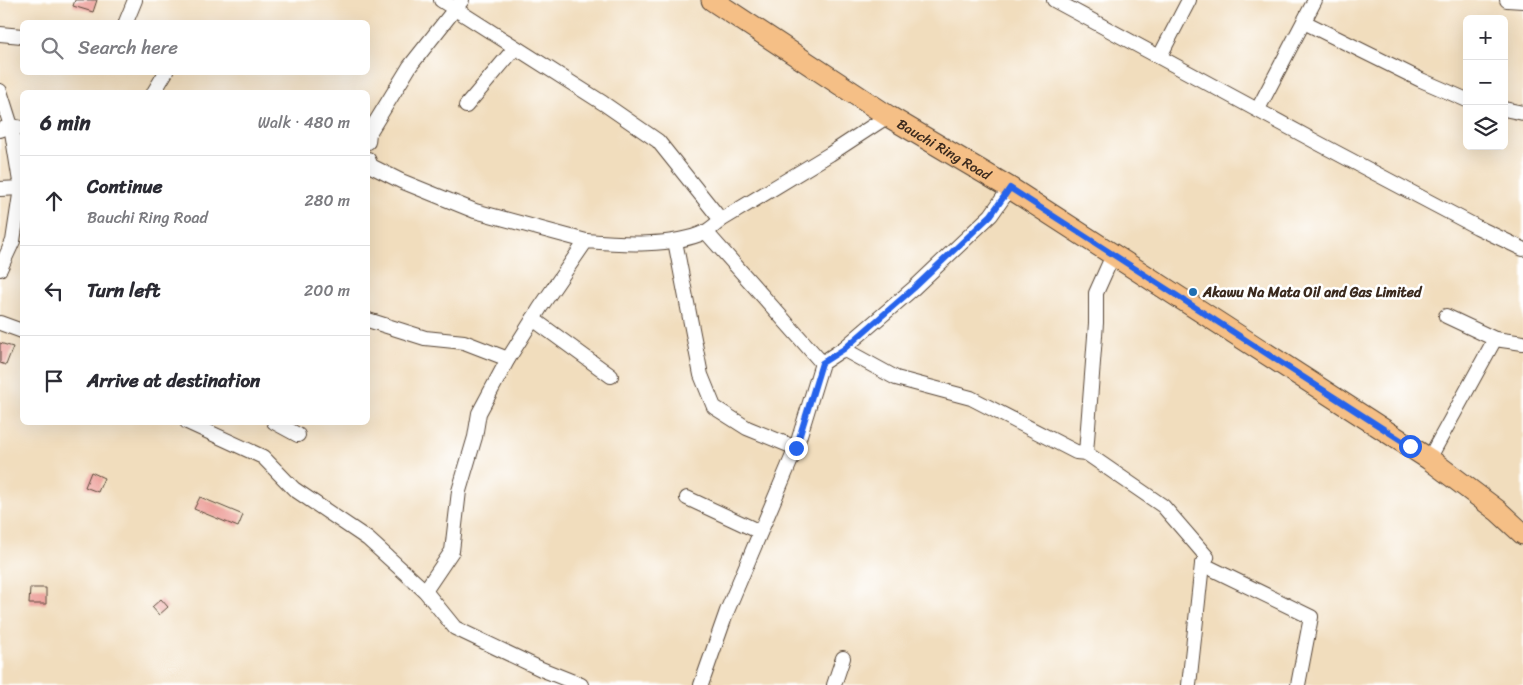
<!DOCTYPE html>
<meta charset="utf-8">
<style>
:root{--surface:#fff;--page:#f7f7f7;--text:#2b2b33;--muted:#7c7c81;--line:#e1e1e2}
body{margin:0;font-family:Sriracha,sans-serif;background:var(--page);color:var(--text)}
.controls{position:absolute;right:15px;top:15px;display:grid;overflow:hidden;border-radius:8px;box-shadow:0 5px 20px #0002}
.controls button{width:45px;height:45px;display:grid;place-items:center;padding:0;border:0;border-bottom:1px solid var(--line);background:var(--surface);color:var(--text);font:25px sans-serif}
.stop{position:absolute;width:15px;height:15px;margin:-11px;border:4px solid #2563eb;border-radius:50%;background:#fff}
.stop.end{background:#2563eb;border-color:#fff;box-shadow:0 1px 5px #0008}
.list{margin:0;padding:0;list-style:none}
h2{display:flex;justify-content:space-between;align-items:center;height:65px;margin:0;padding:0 20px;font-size:21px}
h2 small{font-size:16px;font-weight:400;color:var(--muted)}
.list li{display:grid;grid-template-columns:32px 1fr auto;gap:15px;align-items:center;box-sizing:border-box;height:90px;padding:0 20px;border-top:1px solid var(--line)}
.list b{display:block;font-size:19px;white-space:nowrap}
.list p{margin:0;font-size:16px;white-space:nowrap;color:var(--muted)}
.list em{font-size:16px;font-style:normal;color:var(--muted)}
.icon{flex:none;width:28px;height:28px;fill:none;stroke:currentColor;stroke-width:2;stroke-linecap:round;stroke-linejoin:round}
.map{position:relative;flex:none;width:1523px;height:685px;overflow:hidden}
.search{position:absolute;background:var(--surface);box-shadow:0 5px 20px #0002;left:20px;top:20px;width:350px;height:55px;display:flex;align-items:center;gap:12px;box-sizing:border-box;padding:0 18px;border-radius:8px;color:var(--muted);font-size:19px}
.panel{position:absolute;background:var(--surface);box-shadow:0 5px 20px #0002;left:20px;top:90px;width:350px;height:335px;border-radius:8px}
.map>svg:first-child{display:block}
.building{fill:#ec9b95}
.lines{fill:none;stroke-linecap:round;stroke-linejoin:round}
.street-casing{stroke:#564536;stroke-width:16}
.primary-casing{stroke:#564536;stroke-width:23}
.street{stroke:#fff;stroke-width:14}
.primary{stroke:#f5bf86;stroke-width:21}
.route{stroke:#2563eb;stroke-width:6}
.poi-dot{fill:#1f6fb2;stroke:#fff;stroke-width:2}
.labels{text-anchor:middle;stroke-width:5;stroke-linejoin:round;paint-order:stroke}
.street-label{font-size:14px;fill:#3b2a1e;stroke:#fff}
.poi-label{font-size:14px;font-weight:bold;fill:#3b2a1e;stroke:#fff;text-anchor:start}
</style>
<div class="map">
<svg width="1523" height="685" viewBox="0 0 1523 685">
<rect width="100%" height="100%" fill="#fff"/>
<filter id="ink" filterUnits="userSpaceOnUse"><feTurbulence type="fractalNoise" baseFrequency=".02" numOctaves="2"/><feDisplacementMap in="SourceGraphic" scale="10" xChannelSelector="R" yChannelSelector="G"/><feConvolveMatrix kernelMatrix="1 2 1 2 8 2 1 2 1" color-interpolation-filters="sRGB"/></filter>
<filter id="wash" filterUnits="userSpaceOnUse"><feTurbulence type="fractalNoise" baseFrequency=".0096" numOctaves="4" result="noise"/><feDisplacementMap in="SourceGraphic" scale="20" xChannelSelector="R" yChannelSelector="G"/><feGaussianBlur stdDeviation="1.12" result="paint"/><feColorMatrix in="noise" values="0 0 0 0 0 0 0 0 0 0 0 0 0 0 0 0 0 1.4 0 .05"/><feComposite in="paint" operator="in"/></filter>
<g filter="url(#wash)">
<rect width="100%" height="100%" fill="#f1ddbd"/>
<g id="blocks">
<g class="building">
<polygon points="75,0 97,0 93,12 73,6"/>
<polygon points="0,343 13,347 6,365 0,363"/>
<polygon points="91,472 104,478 98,492 85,487"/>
<polygon points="200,497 243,515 238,527 194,509"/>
<polygon points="30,588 46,588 46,604 29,604"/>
<polygon points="161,599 168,607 159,615 152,607"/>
</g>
</g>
</g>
<g filter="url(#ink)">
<use href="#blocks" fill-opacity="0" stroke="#564536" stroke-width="1"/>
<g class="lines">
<defs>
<g id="street">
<polyline points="441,0 603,103 658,141 721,220"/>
<polyline points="1054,0 1320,144 1477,227 1523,249"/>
<polyline points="1507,0 1523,1"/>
<polyline points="126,22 135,0"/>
<polyline points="1304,22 1421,80 1467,100"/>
<polyline points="0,34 22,36"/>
<polyline points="1160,56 1189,0"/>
<polyline points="0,91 11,126 21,188 13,241 0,269"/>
<polyline points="154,92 166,72"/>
<polyline points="466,106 515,48"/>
<polyline points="1258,109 1315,0"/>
<polyline points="1504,109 1523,113"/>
<polyline points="0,130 11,126 22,128"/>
<polyline points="368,142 369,133 410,66 462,0"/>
<polyline points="368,159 371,166 401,181 475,211 586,241"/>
<polyline points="0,189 21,188"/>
<polyline points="706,232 822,363"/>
<polyline points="675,241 701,375 714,407 747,428 796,448"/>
<polyline points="1113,255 1096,293 1096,323 1086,453 1163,506 1207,557 1202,564 1189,685"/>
<polyline points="1446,316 1495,339"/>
<polyline points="533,319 611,376"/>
<polyline points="368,320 425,338 464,342 508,359"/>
<polyline points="0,323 22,331"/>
<polyline points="843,349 896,378 971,398 1076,452 1086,453"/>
<polyline points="187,422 263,457 294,489 368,539 425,591 455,628 541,669 581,685"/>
<polyline points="274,422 298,435"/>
<polyline points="1429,459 1495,339 1523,343"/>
<polyline points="687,498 760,532"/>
<polyline points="1202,564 1311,617 1298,685"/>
<path d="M425,591L452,551L459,491L475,437L479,413L508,359L540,308L586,241C621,244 673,247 705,232C711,229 716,224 721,220L830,154L888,116"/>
<polyline points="701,685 727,611 796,448 822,363 843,349 914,288 991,215 1010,188"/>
<polyline points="834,685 843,658"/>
</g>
<g id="primary">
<path id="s1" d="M712,0L888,116L1010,188L1429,459L1498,511L1523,534"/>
</g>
</defs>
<use href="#street" class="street-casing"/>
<use href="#primary" class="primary-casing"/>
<use href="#street" class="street"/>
<use href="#primary" class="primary"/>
</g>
</g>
<g class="lines" filter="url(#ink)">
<polyline class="route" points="796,448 822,363 844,349 914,288 991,215 1010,188 1410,446"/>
</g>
<circle class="poi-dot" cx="1193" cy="292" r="5"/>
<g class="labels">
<g class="street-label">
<text dy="5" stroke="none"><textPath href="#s1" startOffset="276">Bauchi Ring Road</textPath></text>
</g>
<g class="poi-label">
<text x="1203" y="297">Akawu Na Mata Oil and Gas Limited</text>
</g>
</g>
</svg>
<div class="controls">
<button>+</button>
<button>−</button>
<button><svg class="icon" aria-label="layers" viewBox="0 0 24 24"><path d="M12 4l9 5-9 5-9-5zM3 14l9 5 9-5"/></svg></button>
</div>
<div class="stop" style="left:1410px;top:446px"></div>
<div class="stop end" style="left:796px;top:448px"></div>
<div class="search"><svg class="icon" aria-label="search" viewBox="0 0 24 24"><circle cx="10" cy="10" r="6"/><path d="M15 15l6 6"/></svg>Search here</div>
<section class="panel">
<h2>6 min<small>Walk · 480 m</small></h2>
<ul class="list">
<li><svg class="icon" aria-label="ahead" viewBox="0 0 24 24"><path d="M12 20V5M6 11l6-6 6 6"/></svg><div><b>Continue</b><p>Bauchi Ring Road</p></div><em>280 m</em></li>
<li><svg class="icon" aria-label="left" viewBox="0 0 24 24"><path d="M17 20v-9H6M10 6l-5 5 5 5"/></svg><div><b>Turn left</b></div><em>200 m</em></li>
<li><svg class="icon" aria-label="arrive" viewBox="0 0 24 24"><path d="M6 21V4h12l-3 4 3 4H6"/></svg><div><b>Arrive at destination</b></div></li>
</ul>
</section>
</div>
